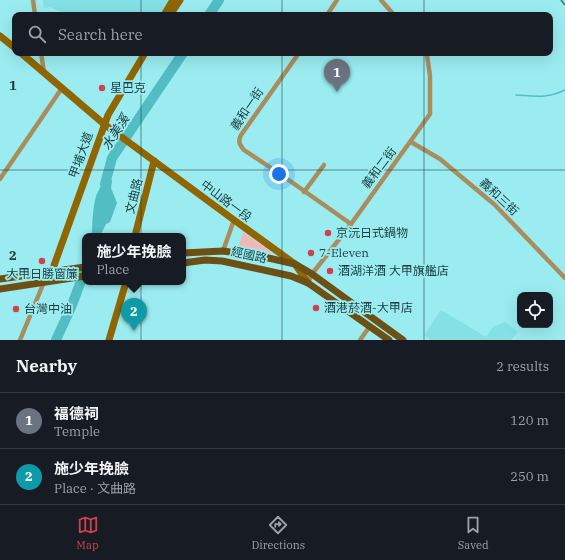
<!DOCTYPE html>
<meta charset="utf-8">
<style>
:root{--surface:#171b24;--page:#242831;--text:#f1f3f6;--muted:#9ea1a6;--line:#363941;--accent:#d1414d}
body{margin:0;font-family:"IBM Plex Serif","Noto Sans TC",serif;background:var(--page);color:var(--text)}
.controls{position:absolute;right:12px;bottom:12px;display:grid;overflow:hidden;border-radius:8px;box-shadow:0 4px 16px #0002}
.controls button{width:36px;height:36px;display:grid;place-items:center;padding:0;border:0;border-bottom:1px solid var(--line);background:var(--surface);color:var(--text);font:20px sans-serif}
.you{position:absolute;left:279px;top:174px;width:14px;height:14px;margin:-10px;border:3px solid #fff;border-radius:50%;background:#1a73e8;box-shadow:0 0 0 6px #1a73e833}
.badge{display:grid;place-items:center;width:26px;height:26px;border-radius:50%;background:var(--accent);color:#fff;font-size:13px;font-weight:700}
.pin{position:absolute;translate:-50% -33px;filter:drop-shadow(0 1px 2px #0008)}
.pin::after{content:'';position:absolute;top:21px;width:14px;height:12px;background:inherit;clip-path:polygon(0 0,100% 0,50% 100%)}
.popup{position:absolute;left:82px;top:233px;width:104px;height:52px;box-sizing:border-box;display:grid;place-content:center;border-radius:8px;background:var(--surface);filter:drop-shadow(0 1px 3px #0005);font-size:13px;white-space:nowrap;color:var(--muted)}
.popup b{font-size:15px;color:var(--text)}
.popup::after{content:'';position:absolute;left:50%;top:100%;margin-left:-8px;border:8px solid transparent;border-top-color:var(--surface)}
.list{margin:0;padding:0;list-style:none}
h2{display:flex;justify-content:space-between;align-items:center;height:52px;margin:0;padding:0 16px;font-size:17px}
h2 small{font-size:13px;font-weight:400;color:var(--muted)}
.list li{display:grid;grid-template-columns:26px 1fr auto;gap:12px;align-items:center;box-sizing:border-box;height:56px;padding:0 16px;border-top:1px solid var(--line)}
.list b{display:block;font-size:15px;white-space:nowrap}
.list p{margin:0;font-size:13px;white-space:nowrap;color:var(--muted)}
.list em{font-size:13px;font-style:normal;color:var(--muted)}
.icon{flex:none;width:22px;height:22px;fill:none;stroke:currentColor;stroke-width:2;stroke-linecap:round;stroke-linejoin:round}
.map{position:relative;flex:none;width:565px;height:340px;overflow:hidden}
.search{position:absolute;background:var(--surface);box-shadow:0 4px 16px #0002;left:12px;right:12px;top:12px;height:44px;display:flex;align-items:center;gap:10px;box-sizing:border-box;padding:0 14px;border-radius:8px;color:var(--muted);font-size:15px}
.sheet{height:164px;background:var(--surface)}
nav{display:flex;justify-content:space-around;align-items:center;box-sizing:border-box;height:56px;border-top:1px solid var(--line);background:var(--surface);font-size:11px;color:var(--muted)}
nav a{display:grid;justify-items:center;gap:2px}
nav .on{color:var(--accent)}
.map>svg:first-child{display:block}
.built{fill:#83e1e6}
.green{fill:#f0b9b8}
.water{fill:#52bdc3}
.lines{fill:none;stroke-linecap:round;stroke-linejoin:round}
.stream{stroke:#52bdc3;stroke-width:1.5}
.river{stroke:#52bdc3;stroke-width:10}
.street{stroke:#a98d5d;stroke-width:4.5}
.secondary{stroke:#906602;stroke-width:7}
.primary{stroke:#6d5014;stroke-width:7}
.rail{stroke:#3e6d6f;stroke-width:1.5;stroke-dasharray:7 7;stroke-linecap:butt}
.grid{fill:none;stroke:#1b3d3f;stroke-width:1;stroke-opacity:0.55}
.poi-dot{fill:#d1414d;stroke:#9aecf0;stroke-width:1.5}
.labels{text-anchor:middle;stroke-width:3.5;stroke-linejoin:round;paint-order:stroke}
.poi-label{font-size:12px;fill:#1b3d3f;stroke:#9aecf0;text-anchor:start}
.street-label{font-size:12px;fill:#1b3d3f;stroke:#9aecf0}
.water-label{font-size:13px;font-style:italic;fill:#143637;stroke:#9aecf0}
.grid-label{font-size:13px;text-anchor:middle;font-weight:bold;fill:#1b3d3f;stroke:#9aecf0;stroke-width:3.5;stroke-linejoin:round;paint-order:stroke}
</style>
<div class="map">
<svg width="565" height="340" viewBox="0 0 565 340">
<rect width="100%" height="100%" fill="#9aecf0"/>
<g class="built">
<polygon points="43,0 170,0 161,15 67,15 50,7 44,8"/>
<polygon points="441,310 486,337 493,327 505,322 518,332 511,340 431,340 424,335"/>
</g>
<polygon class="green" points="243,232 270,251 269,253 239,246"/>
<path class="water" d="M108,172L112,181L111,188L117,203L110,222L106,224L100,236H92C92,227 93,199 98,192C101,185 105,179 108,172Z"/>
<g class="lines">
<path class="stream" d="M516,95C534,96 547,99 565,90"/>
<g class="river">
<polyline points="209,15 219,0"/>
<polyline points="105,184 112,158 183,53"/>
<polyline points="56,340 72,305 85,270"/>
</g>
<g class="street">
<polyline points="33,0 35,15"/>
<polyline points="381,0 394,15"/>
<polyline points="327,15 337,0"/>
<polyline points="41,53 44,72"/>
<path d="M299,53L241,135C238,141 239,144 244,150L283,176L351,224"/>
<polyline points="411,142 440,159 495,205 565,278"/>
<polyline points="0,179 62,88"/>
<polyline points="304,192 324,165"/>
<polyline points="223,251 234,220"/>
<polyline points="308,283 312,274 351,224 430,114 430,76 427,55 426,53"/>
<polyline points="20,340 44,282 52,271"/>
<polyline points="360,340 370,326"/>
</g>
<g class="secondary">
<polyline points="164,15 173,0"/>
<polyline points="170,15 180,0"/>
<polyline points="0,36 15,48"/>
<polyline points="21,53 104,124 234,220 295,264 308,283"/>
<polyline points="135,236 154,161"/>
<polyline points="52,271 108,115 145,53"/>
<polyline points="109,340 126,282"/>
</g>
<g class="primary">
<polyline points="183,253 223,251 264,257 295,264 312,274 403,340"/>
<polyline points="183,263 205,260 222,261 291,276 308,283 389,340"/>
<polyline points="0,279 85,267"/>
<polyline points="0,289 85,276"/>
</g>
<polyline class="rail" points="561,0 565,5"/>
</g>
<path class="grid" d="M141,0V15M282,0V15M424,0V15M141,53V340M282,53V340M424,53V340M0,170H565"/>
<g class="poi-dot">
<circle cx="102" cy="88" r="4"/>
<circle cx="328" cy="233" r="4"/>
<circle cx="311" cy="253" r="4"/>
<circle cx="42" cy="261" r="4"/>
<circle cx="330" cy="271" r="4"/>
<circle cx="316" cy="308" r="4"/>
<circle cx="16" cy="309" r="4"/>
</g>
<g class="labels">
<g class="poi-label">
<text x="110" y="92">星巴克</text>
<text x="336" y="237">京沅日式鍋物</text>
<text x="319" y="257">7-Eleven</text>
<text x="338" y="275">酒湖洋酒 大甲旗艦店</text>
<text x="42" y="278" text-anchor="middle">大甲日勝窗簾</text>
<text x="324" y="312">酒港菸酒-大甲店</text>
<text x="24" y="313">台灣中油</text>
</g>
<g class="street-label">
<text transform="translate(247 109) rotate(-56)" y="4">義和一街</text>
<text transform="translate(81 155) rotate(-70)" y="4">甲埔大道</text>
<text transform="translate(379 168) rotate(-53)" y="4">義和二街</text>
<text transform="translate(134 196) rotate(-76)" y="4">文曲路</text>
<text transform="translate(499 197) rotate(43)" y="4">義和三街</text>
<text transform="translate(226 201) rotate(37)" y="4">中山路一段</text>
<text transform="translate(249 255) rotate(12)" y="4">經國路</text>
</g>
<g class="water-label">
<text transform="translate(115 132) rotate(-57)" y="5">水美溪</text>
</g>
</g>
<g class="grid-label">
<text x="13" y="90">1</text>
<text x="13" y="260">2</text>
</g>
</svg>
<div class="controls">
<button><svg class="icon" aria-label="locate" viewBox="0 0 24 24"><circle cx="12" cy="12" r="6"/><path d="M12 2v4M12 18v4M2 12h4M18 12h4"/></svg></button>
</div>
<div class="you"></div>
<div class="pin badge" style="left:337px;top:92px;background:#6b7280">1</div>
<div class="pin badge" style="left:134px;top:331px;background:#0f9aa8">2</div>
<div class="popup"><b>施少年挽臉</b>Place</div>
<div class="search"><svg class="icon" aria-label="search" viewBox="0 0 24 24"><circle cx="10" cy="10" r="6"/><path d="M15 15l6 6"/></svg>Search here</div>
</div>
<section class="sheet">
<h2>Nearby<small>2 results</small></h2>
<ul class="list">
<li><span class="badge" style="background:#6b7280">1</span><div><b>福德祠</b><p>Temple</p></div><em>120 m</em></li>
<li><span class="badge" style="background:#0f9aa8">2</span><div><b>施少年挽臉</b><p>Place · 文曲路</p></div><em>250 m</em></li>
</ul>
</section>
<nav>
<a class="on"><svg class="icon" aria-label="map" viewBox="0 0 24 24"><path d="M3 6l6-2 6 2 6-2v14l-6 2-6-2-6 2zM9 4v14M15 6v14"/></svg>Map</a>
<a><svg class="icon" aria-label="directions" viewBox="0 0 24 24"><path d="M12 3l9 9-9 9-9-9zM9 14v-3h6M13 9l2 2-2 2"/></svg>Directions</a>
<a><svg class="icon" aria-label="saved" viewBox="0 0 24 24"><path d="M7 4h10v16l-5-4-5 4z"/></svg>Saved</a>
</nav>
